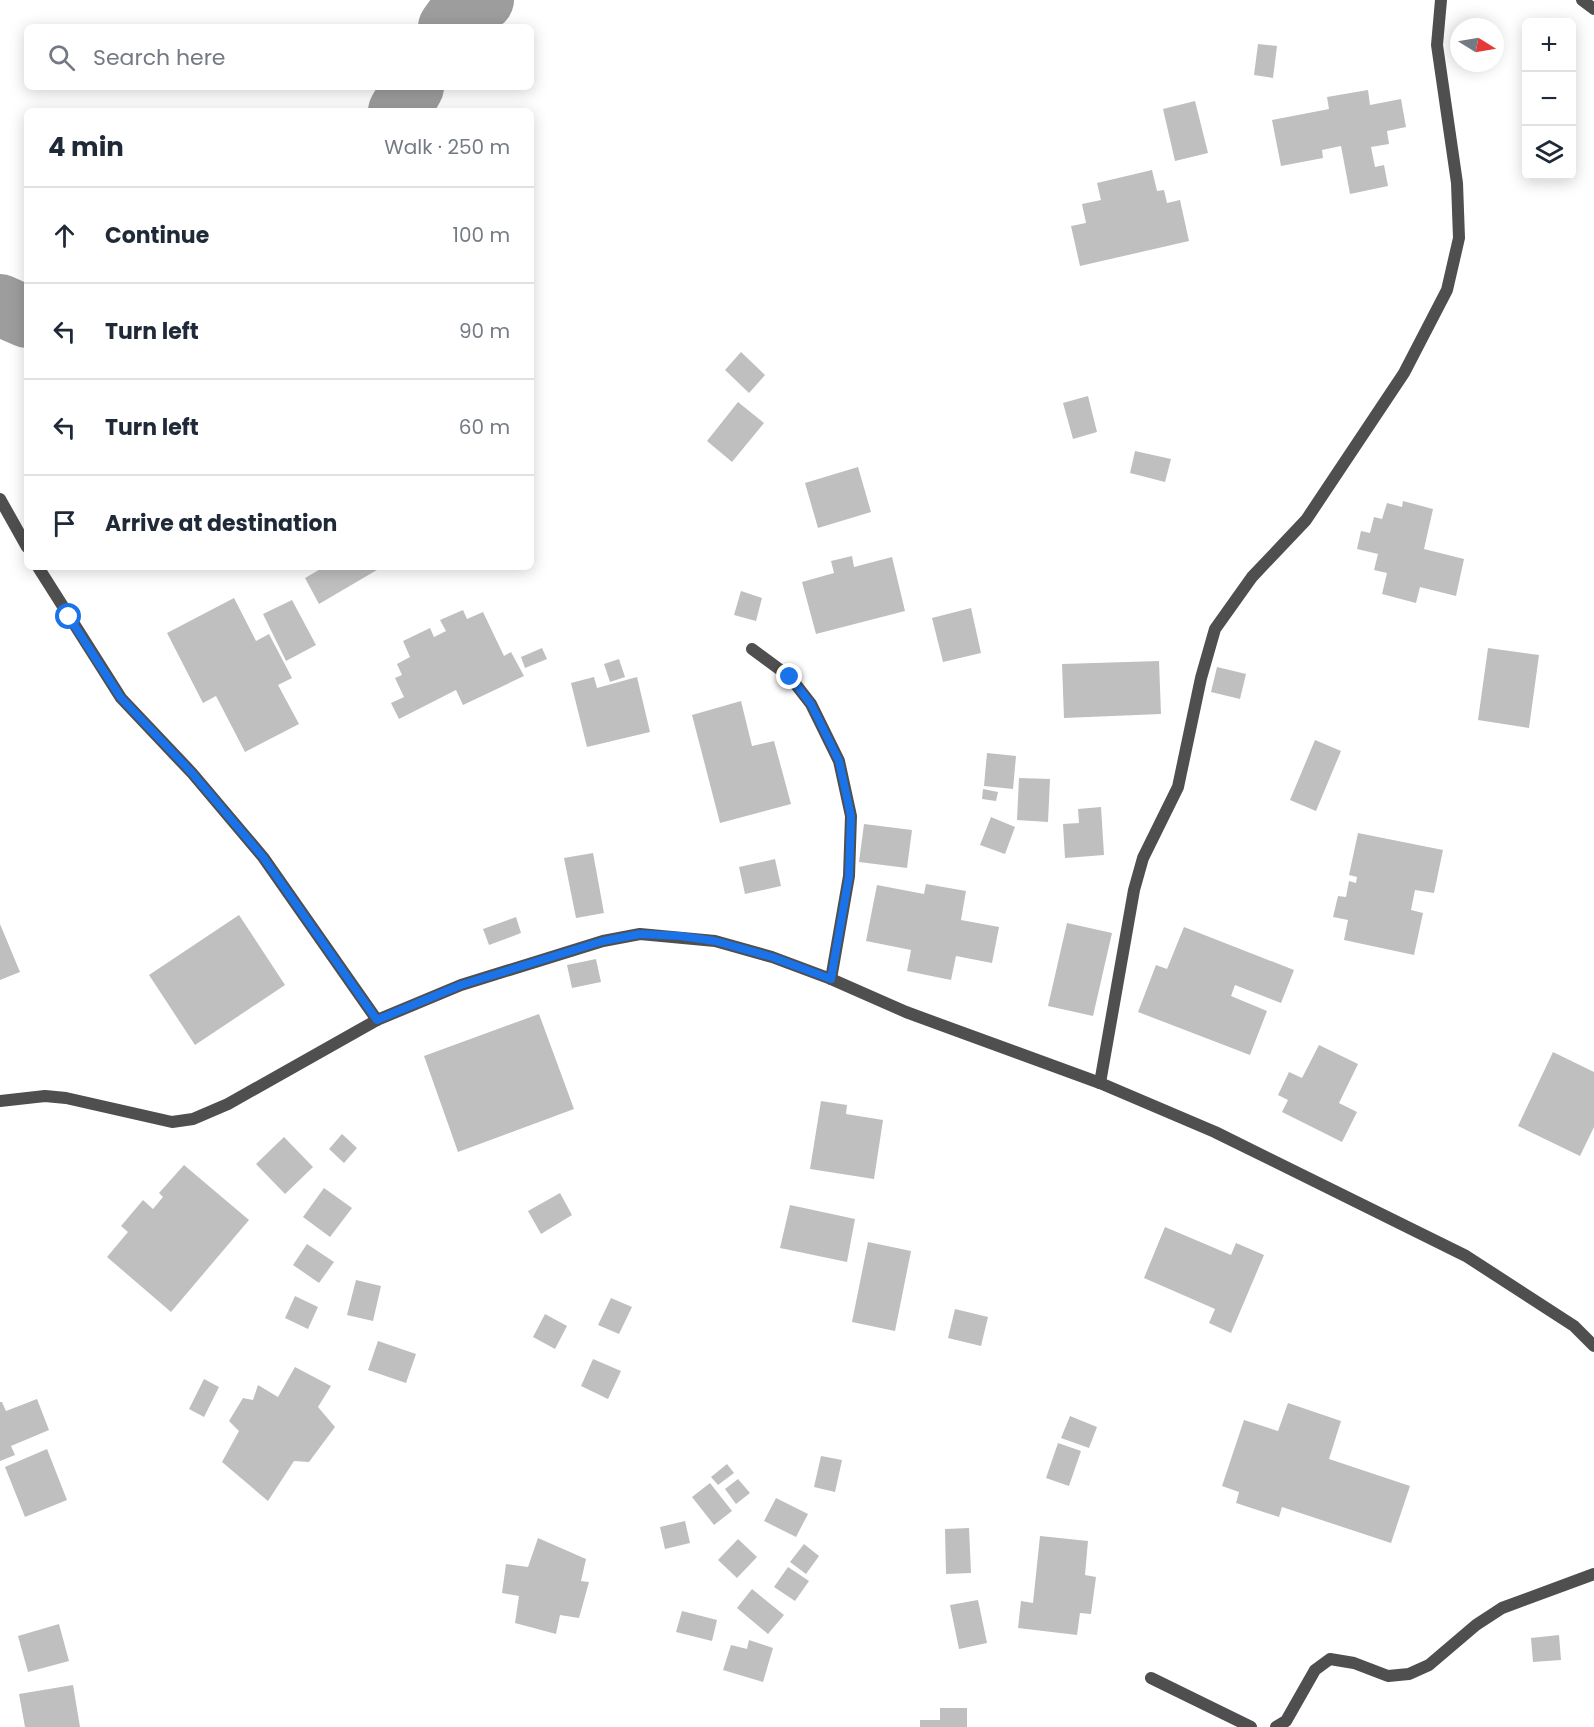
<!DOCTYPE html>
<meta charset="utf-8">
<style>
:root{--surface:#fff;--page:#f2f2f3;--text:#1f2937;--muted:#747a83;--line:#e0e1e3}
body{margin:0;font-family:Poppins,sans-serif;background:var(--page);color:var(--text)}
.controls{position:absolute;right:18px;top:18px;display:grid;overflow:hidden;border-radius:9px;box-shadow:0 3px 15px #0003}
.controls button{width:54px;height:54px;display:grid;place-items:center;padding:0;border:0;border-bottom:2px solid var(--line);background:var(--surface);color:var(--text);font:30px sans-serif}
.compass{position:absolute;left:1450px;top:18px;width:54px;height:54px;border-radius:50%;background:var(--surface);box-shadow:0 3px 15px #0003;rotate:101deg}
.stop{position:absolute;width:18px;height:18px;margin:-14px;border:4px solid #1a73e8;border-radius:50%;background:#fff}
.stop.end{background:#1a73e8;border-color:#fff;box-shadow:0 2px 6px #0008}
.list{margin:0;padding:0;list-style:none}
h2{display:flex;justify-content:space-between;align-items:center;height:78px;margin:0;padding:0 24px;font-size:26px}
h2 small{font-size:20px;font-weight:400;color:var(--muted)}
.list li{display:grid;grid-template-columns:39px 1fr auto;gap:18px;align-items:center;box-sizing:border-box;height:96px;padding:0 24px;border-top:2px solid var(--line)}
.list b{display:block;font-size:22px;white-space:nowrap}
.list em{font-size:20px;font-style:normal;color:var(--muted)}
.icon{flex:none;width:33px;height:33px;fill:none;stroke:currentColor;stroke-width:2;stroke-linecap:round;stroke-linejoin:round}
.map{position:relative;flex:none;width:1594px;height:1727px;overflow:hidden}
.search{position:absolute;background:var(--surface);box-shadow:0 3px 15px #0003;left:24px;top:24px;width:510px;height:66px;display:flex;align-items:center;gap:15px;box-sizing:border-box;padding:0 21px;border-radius:9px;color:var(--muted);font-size:22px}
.panel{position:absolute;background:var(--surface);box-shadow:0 3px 15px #0003;left:24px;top:108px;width:510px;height:462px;border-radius:9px}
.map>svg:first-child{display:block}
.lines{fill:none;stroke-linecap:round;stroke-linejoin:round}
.river{stroke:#9d9d9d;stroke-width:62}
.building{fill:#bfbfbf}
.minor{stroke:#4f4f4f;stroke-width:12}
.route{stroke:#1a73e8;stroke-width:8}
</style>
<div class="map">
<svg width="1594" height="1727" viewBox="0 0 1594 1727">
<rect width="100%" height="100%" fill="#fff"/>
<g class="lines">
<g class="river">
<polyline points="449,27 454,20 483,0"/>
<polyline points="399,111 413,87"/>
<polyline points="0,305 27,317"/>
</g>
</g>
<g class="building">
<polygon points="1258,44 1277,46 1273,78 1254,75"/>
<polygon points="1368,90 1370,105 1401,99 1406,127 1387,131 1389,144 1371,147 1375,167 1384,165 1388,186 1350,194 1341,146 1322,150 1323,158 1281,166 1272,120 1329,109 1327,97"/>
<polygon points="1195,101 1208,153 1175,161 1163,109"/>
<polygon points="1152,170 1157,191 1164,190 1167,203 1180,200 1189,241 1080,266 1071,226 1086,223 1082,204 1101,200 1097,183"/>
<polygon points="741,352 765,375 749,393 725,370"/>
<polygon points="1088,396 1097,432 1073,439 1063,403"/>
<polygon points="738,402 764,423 732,462 707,441"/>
<polygon points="1135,451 1171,459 1165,482 1130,473"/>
<polygon points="858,467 871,512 818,528 805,483"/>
<polygon points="1403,501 1433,509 1424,549 1464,559 1456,596 1420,587 1416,603 1382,594 1387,573 1374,570 1378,554 1357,549 1361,531 1370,533 1374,517 1382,519 1387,503 1402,507"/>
<polygon points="852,556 854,567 892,557 905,611 816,634 802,582 834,573 831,561"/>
<polygon points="324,567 382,567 319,604 305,578"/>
<polygon points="741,591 762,598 756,621 734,615"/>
<polygon points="234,598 256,641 269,634 292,678 278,685 299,724 245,752 216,696 203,703 167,633"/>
<polygon points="292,600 316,645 286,661 263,614"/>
<polygon points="971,608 981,653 943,662 932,618"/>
<polygon points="463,610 467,619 483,612 504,656 511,652 524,676 463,705 456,690 399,719 391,703 404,697 395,678 402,675 397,664 410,657 403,641 430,628 434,637 446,631 440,620"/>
<polygon points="542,648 547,659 525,668 521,657"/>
<polygon points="1488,648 1539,655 1529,728 1478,720"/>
<polygon points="619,659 625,677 610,682 604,664"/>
<polygon points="1159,661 1161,714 1064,718 1062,664"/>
<polygon points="1217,667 1246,674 1240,699 1211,692"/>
<polygon points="594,677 597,688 637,677 650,732 587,747 571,683"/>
<polygon points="741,701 752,746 774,741 791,804 720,823 692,715"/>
<polygon points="1315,740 1341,751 1316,811 1290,800"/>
<polygon points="987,753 1016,756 1013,789 984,786"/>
<polygon points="1019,778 1050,779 1048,822 1017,820"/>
<polygon points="983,789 998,792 996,801 982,799"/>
<polygon points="1101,807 1104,855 1065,858 1063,824 1079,823 1078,809"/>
<polygon points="991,817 1015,827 1005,854 980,845"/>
<polygon points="864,824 912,830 907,868 859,862"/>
<polygon points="1358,833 1443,850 1434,893 1415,890 1411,910 1423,913 1414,955 1344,940 1348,920 1333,917 1338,896 1346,897 1349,881 1356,883 1357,877 1349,875"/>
<polygon points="593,853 604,913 576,918 564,858"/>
<polygon points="775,859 781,886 745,894 739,867"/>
<polygon points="926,884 966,891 961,920 999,927 992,963 956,956 951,980 907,971 911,950 866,941 877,885 924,894"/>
<polygon points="239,915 285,985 195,1045 149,975"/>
<polygon points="516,917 521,933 489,945 483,929"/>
<polygon points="1067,923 1112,933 1093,1016 1048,1006"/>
<polygon points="0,924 20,972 0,980"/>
<polygon points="1184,927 1294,970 1281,1003 1235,985 1231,996 1267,1011 1250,1055 1138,1012 1156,965 1167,969"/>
<polygon points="596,959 601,982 572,988 567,965"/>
<polygon points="539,1014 574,1109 458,1152 424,1056"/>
<polygon points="1319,1045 1358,1064 1339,1103 1357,1112 1342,1142 1282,1112 1288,1100 1278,1095 1289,1072 1302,1078"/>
<polygon points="1553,1052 1594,1072 1594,1127 1580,1156 1518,1126"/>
<polygon points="821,1101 847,1105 846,1114 883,1120 874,1179 810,1169"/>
<polygon points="342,1134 357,1148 344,1163 329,1149"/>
<polygon points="284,1137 313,1167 285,1194 256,1164"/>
<polygon points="184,1165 249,1220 171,1312 107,1257 128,1232 121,1226 143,1200 153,1209 163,1197 159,1193"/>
<polygon points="324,1188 352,1208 330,1237 303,1217"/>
<polygon points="560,1193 572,1215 541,1234 528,1211"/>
<polygon points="790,1205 855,1219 847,1262 780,1248"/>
<polygon points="1165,1227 1231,1255 1236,1243 1264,1255 1231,1333 1209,1323 1215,1309 1144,1278"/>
<polygon points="868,1242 911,1251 895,1331 852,1322"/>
<polygon points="307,1244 334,1262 319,1283 293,1265"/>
<polygon points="356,1280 381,1286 373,1321 347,1315"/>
<polygon points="295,1296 318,1307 308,1329 285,1318"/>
<polygon points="611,1298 632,1307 619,1334 598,1325"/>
<polygon points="955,1309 988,1317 981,1346 948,1338"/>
<polygon points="545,1314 567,1326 555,1349 533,1337"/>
<polygon points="378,1341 416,1354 406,1383 368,1370"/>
<polygon points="593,1359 621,1371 608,1399 581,1386"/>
<polygon points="295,1367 331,1386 318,1407 335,1427 309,1462 294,1461 268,1501 222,1462 239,1431 229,1421 243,1398 253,1400 258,1385 278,1397"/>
<polygon points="204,1379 219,1387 204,1417 189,1409"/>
<polygon points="37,1399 49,1430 11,1446 15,1455 0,1461 0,1402 2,1402 6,1411"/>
<polygon points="1288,1403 1341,1421 1329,1459 1410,1486 1391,1543 1282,1507 1279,1517 1236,1503 1239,1492 1222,1486 1244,1420 1278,1431"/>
<polygon points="1070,1416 1097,1427 1089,1448 1061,1438"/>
<polygon points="1058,1443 1081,1451 1069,1486 1046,1478"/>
<polygon points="47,1449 67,1500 25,1517 5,1467"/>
<polygon points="821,1456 842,1460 835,1492 814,1487"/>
<polygon points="727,1464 734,1473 718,1485 711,1477"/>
<polygon points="738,1479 750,1493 736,1504 725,1489"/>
<polygon points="710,1483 732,1511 714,1525 692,1497"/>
<polygon points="776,1498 808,1514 796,1537 764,1521"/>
<polygon points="685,1521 690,1543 665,1549 660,1527"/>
<polygon points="969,1528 971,1573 946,1574 945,1529"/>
<polygon points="1040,1536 1088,1541 1085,1575 1096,1577 1091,1614 1080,1613 1077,1635 1018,1628 1021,1601 1033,1603"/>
<polygon points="538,1538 586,1559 581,1581 589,1582 579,1618 560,1615 556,1634 515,1623 519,1596 502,1593 506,1564 528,1567"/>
<polygon points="738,1539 757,1557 737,1578 718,1560"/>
<polygon points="804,1544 819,1556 806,1574 790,1562"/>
<polygon points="788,1567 809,1581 795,1601 774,1587"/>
<polygon points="752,1589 784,1615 768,1634 737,1608"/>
<polygon points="978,1600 987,1643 959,1649 950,1605"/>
<polygon points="682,1611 717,1620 712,1641 676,1632"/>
<polygon points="59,1624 69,1661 28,1672 18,1636"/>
<polygon points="1559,1635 1561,1660 1533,1662 1531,1638"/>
<polygon points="749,1640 773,1648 763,1682 723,1670 731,1645 747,1649"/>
<polygon points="73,1685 80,1727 25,1727 19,1694"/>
<polygon points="940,1708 967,1708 967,1727 920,1727 920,1720 940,1720"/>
</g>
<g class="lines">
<g class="minor">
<polyline points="1582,0 1594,9"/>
<polyline points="0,499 27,547"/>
<polyline points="38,567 121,698 192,773 263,857 377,1020"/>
<polyline points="752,649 790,677 811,704 839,761 851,816 849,876 831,979"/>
<polyline points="1100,1083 1134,890 1143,858 1178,787 1201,678 1215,629 1252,577 1306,520 1404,373 1447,290 1459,238 1457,183 1437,45 1441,0"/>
<polyline points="0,1101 45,1096 66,1098 172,1122 193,1119 228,1104 377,1020 461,985 603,941 640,934 715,941 772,957 831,979 906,1012 1100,1083 1215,1132 1466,1256 1574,1326 1594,1346"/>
<polyline points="1151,1678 1251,1727"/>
<polyline points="1276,1727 1286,1721 1315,1670 1330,1659 1354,1663 1388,1676 1409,1674 1429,1665 1476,1625 1502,1608 1594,1574"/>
</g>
</g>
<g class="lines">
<polyline class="route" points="69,617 121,698 192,773 263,857 377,1020 461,985 603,941 640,934 680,936 715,941 772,957 831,979 849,876 851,816 839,761 811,704 790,677"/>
</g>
</svg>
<div class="controls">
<button>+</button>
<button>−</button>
<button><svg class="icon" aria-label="layers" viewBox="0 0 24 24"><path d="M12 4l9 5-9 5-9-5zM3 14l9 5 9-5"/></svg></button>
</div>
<svg class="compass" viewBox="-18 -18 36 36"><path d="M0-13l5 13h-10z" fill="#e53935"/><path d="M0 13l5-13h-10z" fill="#747a83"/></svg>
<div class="stop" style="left:69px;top:617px"></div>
<div class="stop end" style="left:790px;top:677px"></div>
<div class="search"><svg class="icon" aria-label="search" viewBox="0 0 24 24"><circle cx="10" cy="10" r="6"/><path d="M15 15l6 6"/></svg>Search here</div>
<section class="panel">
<h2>4 min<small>Walk · 250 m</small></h2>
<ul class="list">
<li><svg class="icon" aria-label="ahead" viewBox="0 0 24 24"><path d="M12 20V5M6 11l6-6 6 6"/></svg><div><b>Continue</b></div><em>100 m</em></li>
<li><svg class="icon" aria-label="left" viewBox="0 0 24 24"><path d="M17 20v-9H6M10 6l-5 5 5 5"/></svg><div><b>Turn left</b></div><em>90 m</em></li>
<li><svg class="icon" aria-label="left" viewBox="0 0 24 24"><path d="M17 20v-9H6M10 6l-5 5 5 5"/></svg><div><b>Turn left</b></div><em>60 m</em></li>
<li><svg class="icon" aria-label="arrive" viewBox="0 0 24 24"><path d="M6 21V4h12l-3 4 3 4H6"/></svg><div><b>Arrive at destination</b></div></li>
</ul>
</section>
</div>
